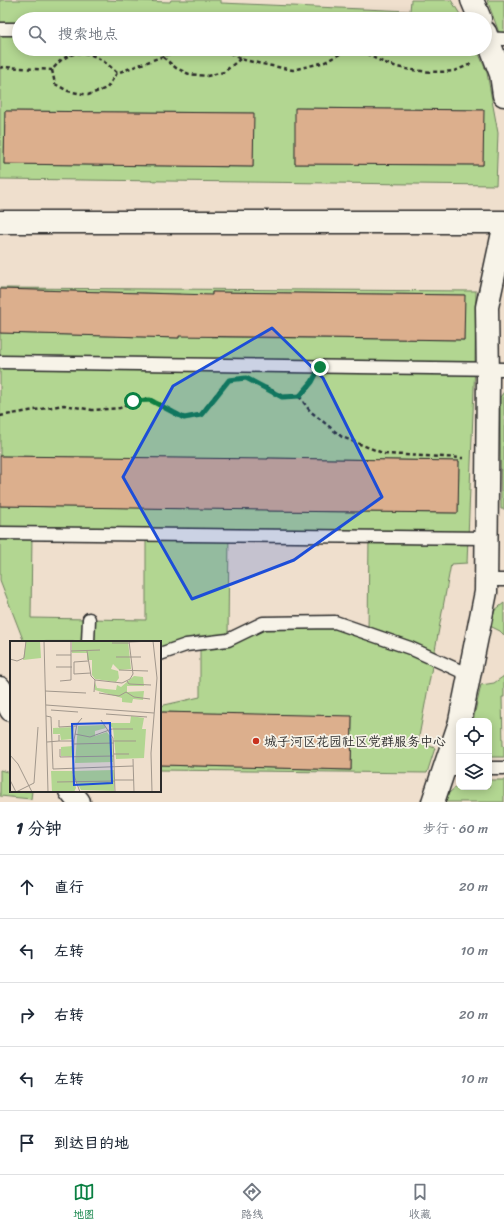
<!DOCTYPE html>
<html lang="zh">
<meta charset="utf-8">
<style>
:root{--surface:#fff;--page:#f6f6f7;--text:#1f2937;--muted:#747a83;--line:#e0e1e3;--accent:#0b8043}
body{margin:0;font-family:Sriracha,"LXGW WenKai TC",sans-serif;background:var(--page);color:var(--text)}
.controls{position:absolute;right:12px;bottom:12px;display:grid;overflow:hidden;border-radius:8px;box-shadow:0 2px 10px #0003}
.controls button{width:36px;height:36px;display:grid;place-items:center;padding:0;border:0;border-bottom:1px solid var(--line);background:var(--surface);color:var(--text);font:20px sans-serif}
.stop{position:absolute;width:12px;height:12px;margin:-9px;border:3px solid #0b8043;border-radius:50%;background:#fff}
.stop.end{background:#0b8043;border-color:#fff;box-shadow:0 1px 4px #0008}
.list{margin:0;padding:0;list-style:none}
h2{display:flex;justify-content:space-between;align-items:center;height:52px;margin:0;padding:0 16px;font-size:17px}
h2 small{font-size:13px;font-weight:400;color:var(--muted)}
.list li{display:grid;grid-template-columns:26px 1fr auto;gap:12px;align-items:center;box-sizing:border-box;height:64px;padding:0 16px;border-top:1px solid var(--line)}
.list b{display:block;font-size:15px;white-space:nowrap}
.list em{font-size:13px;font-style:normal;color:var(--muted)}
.icon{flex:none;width:22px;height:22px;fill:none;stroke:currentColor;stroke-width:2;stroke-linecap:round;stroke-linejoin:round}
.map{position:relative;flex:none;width:504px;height:802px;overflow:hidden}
.search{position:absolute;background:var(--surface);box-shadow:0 2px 10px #0003;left:12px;right:12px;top:12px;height:44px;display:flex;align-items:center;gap:10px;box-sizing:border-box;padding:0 14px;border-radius:22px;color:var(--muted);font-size:15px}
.sheet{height:372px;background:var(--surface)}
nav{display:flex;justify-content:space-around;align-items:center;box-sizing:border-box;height:56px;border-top:1px solid var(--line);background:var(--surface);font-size:11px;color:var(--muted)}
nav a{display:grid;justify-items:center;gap:2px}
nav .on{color:var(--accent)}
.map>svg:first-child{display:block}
.green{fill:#b2d691;stroke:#6e805e;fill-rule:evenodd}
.building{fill:#dcaf8d;stroke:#2b2b2b}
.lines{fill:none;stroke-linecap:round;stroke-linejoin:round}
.lane-casing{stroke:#2b2b2b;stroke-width:15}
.street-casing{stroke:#2b2b2b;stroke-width:25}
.path{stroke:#2b2b2b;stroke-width:2.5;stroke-dasharray:4 3;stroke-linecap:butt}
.lane{stroke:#f7f3e8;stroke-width:12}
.street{stroke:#f7f3e8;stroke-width:22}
.route{stroke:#0b8043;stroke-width:5}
.marked{fill:#1d4ed8;fill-opacity:0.2;stroke:#1d4ed8;stroke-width:3;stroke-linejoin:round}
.poi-dot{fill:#c8321e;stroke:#f7f3e8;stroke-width:1.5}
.labels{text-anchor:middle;stroke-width:3.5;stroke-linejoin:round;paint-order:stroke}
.poi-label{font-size:13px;fill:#2b2b2b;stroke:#f7f3e8;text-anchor:start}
.inset-road{fill:none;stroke:#a1978c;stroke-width:1}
.view{fill:#1d4ed8;fill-opacity:0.15;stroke:#1d4ed8;stroke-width:2}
.inset-edge{fill:none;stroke:#2b2b2b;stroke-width:2}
</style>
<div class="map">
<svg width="504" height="802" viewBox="0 0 504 802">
<rect width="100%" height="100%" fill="#efdfcd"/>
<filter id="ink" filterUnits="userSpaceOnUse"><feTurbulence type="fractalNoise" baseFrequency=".025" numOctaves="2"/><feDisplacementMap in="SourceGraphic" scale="8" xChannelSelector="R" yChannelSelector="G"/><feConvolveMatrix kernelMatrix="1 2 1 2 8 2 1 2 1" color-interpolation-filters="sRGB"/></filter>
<g filter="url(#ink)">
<g class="green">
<path d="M0,0H105L170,2L171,0H221V3L410,11L411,0H451L463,19H19V49H477L487,73L498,133L496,185L0,179ZM296,108L483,110V165L295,164ZM5,111L253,113V167L4,164Z"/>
<polygon points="487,0 504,0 504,46"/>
<path d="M0,288L476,291L475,363L467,563L451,564L418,742L435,748L427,773L160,770V765L351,770L352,717L160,712V706L200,697V635L160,647V642H24L0,580V506L235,509L236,459L0,456V333L179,338L180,294L0,289ZM212,292L464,295V340L211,337ZM268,458L459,461L458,513L268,511ZM229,530L369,536L368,633L335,622L263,623L228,639ZM32,533L146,534V620L31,618Z"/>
<polygon points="504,392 504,509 501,509 500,397"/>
<polygon points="504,603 504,635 500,631 490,626 495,610"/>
<polygon points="504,676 504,697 502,697 503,746 504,746 504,757 489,757 489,721 473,721 481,685 494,683"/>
<polygon points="0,770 11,773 11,791 32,791 31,799 0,796"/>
<polygon points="489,780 504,780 504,802 442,802 448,794 459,784 459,787 489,787"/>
</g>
<g class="building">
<polygon points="295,108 484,110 483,165 295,164"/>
<polygon points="5,111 254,113 253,167 4,164"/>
<polygon points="0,289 212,295 212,292 465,295 464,340 179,336 179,338 0,333"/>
<polygon points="0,456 268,459 268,458 459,461 458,513 267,511 267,510 0,506"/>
<polygon points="160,712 352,716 351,770 160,765"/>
</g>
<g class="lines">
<defs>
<g id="lane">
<polyline points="0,29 19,29"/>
<polyline points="485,38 504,39"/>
<polyline points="0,362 504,369"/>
<polyline points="0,533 486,538"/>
<polyline points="486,580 504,580"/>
<polyline points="88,642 89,619"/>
<polyline points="160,654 186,645 228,640 263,623 335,622 410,648 469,675"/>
<polyline points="489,768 504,768"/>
<polyline points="444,769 459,769"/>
</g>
<g id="street">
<polyline points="472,0 480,19"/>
<polyline points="485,32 501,74 504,95"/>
<polyline points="0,222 504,222"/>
<polyline points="0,688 11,710"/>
<polyline points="460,721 486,592 488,378 487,307 504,228"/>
<polyline points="70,791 79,802"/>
<polyline points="433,802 459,725"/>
</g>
</defs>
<use href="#lane" class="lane-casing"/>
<use href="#street" class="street-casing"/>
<g class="path">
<polyline points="224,49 240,59 262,64 293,70 325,62 349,49"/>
<path d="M361,49C384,69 424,74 453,71C459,70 465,66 471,64"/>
<polyline points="163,57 176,68 189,74 207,76 224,72 240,59"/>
<polyline points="0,68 4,67 52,70"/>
<path d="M117,73C102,58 83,45 63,59C59,61 55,67 52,70L55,84L68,91L88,95L107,88L117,73L183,49"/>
<polyline points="265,387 283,397 299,396 309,386"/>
<polyline points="299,396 310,411 342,437 385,454 463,458"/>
<polyline points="0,416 64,405 92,410 120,408 133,401 151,400 184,418 201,415 224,385"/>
</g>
<use href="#lane" class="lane"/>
<use href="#street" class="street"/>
</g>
</g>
<g class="lines" filter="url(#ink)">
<polyline class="route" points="133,401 150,400 184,418 201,415 229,380 246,378 282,397 300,396 312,382 320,367"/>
</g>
<path class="marked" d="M272,328L323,378L382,497L294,560L192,599L123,477L173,386Z"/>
<circle class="poi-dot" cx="256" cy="741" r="4"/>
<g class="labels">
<g class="poi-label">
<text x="264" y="746">城子河区花园社区党群服务中心</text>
</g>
</g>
<g transform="translate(10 641)">
<rect width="151" height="151" fill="#efdfcd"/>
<path d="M16,0H30L31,17L13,19ZM62,0H118L121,28L109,29L103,23L101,28L108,30L109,37L106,41L85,38L82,34V19H77V12H62ZM124,35L133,36L134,45H117V51L134,50L133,59L123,58L122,62L112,61V57L85,49V41L87,47L106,49L107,44L111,46ZM121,75L134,77L132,88H136L134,117L106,118L103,87L97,82H120ZM94,84L96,87L85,90V95L97,91L102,98L103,121L65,122L68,85ZM64,86L62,98L51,99L50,93H43V87ZM63,105L62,115H51V106ZM104,129V150L71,149L65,138L64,130ZM41,130H62L66,147L64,151H42Z" fill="#b2d691"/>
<path class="inset-road" d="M34,0L38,151M119,1L143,0M102,2H119M61,10L90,9M77,10L81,35L85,39M46,14H61M106,16H131M0,18L7,20L14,17L16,0M46,26H62M109,29L138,30M64,33V21L78,20M64,33L81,32M50,40L61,39V0M117,40L119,43L141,44M35,50L76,52M84,51L85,39L112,42L120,38L123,33L119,0M89,52L109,55L116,51L124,56L140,58M36,64L144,72M41,69L68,71M96,73L137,76M36,75L41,76L43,128L123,125M49,79V86L66,85M91,79L103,97L105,151M65,93L80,96L102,88H123M49,94V100H64M103,100H126M37,101L49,100M64,103L104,102M50,108V116L104,115M104,113H119M0,114L8,123L22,151M123,118L124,151M0,139L6,151M105,139H124M47,141L105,140M6,151L24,142L28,86M70,151L63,132L64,99L67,83L72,77M142,151L141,112L147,37L143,0"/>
<path class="view" d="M100,82L102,142L64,144L62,83Z"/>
<rect width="151" height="151" class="inset-edge"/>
</g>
</svg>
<div class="controls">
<button><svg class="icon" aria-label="locate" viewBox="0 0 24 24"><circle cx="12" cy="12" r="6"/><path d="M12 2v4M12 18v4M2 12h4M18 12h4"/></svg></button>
<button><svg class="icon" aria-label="layers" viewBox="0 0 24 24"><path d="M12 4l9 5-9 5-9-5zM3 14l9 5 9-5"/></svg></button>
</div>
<div class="stop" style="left:133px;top:401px"></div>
<div class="stop end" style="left:320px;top:367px"></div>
<div class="search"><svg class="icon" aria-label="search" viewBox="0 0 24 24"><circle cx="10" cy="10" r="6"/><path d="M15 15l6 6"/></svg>搜索地点</div>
</div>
<section class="sheet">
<h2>1 分钟<small>步行 · 60 m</small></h2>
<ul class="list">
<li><svg class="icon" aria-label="ahead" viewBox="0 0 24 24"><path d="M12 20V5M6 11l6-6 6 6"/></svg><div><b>直行</b></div><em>20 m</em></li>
<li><svg class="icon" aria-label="left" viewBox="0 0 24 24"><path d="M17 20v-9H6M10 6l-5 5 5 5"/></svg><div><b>左转</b></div><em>10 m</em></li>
<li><svg class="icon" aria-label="right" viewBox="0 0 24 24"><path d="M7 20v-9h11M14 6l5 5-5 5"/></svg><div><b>右转</b></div><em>20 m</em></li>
<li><svg class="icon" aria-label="left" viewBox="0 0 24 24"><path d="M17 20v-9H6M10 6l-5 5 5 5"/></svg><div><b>左转</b></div><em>10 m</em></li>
<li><svg class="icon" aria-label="arrive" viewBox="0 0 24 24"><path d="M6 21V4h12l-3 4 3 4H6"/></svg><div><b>到达目的地</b></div></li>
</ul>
</section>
<nav>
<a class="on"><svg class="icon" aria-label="map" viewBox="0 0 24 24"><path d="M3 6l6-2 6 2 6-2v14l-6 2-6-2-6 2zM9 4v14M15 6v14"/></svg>地图</a>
<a><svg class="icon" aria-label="directions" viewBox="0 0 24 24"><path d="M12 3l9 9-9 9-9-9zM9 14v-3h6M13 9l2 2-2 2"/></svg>路线</a>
<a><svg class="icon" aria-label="saved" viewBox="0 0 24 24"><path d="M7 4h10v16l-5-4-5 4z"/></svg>收藏</a>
</nav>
